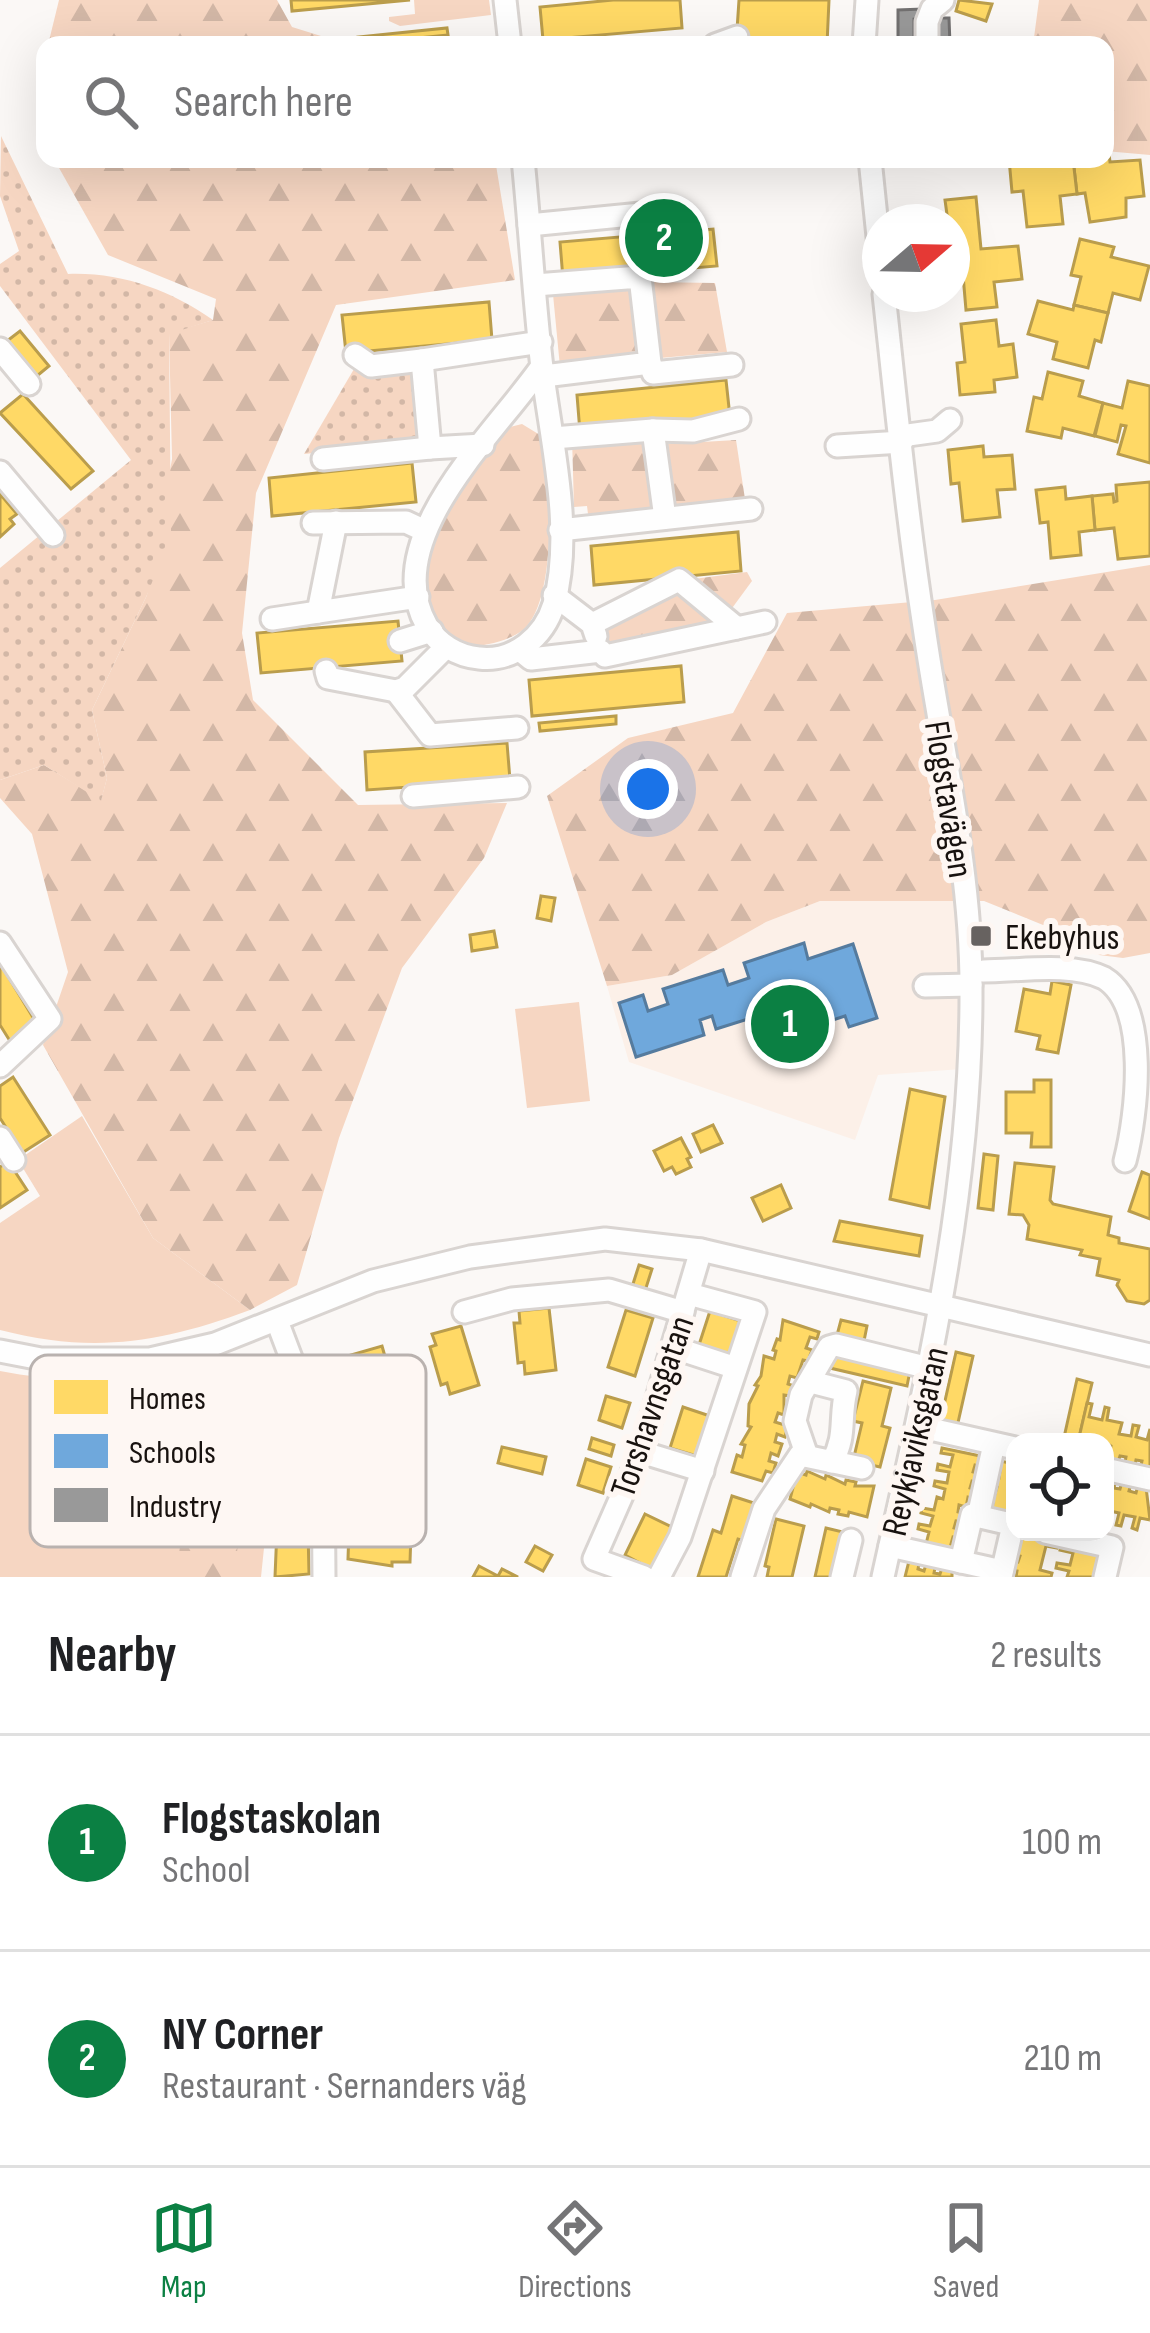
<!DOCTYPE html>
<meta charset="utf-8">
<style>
:root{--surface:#fff;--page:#f2f2f2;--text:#202124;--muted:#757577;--line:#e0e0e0;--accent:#0b8043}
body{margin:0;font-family:"Sofia Sans Condensed",sans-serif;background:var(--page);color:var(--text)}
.controls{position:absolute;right:36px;bottom:36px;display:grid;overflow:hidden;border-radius:24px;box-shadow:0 12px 48px #0002}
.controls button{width:108px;height:108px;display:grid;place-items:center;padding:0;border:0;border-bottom:3px solid var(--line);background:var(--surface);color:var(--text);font:60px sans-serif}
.compass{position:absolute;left:862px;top:204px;width:108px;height:108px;border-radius:50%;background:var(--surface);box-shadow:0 12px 48px #0002;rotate:70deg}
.you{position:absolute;left:648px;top:789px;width:42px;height:42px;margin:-30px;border:9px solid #fff;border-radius:50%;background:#1a73e8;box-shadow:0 0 0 18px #1a73e833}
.badge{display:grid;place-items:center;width:78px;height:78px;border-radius:50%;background:var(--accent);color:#fff;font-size:39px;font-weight:700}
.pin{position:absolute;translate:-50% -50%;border:6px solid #fff;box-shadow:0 3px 12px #0006}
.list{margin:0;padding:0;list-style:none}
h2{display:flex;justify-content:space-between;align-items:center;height:156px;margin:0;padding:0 48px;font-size:51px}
h2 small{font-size:39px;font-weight:400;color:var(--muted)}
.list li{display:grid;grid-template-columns:78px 1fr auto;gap:36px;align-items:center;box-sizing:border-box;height:216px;padding:0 48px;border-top:3px solid var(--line)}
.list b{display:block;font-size:45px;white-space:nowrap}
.list p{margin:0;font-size:39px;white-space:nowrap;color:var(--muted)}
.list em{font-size:39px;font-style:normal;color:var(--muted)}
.icon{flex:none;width:66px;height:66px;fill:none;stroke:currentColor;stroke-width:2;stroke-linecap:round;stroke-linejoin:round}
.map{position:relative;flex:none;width:1150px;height:1577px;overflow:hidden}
.search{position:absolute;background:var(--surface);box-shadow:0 12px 48px #0002;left:36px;right:36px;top:36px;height:132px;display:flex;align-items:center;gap:30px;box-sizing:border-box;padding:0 42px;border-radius:24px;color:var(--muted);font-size:45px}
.sheet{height:588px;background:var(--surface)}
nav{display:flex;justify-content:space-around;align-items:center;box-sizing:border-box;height:168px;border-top:3px solid var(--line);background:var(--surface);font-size:33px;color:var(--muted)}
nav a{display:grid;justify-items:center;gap:6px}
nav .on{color:var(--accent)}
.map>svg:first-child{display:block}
.built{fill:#fcf0e8}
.grass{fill:#f6d6c2}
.forest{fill:url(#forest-firs)}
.park{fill:url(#park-dots)}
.homes{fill:#ffd966;stroke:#ba9d4c;stroke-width:3}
.schools{fill:#6fa8dc;stroke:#557b9e;stroke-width:3}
.industry{fill:#999;stroke:#727070;stroke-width:3}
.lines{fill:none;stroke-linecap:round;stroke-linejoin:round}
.minor-casing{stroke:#d9d4d1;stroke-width:27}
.minor{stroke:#fefefe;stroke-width:21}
.poi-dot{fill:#676260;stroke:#fef7f3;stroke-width:4.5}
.labels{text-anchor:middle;stroke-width:12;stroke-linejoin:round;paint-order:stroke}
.street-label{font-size:36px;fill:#18120f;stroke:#fef7f3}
.poi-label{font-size:36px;fill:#18120f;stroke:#fef7f3;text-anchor:start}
.key{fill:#fef7f3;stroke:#b9b2af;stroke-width:3}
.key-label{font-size:33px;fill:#18120f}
</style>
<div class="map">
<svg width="1150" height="1577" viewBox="0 0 1150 1577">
<defs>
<pattern id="forest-firs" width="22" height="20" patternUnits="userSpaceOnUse" patternTransform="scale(3)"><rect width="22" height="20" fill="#f6d6c2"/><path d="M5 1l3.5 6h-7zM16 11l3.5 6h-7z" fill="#d2b7a6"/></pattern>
<pattern id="park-dots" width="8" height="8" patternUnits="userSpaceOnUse" patternTransform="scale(3)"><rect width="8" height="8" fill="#f6d6c2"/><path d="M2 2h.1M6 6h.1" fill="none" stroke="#d2b7a6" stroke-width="1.8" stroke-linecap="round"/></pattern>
</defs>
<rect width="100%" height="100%" fill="#fbf8f6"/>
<polygon class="built" points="902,899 958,901 962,1069 878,1075 855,1140 629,1062 607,986 672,975 766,922 820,901"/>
<g class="grass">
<polygon points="414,0 489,0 491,15 400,26 389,21 389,17 415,14"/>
<polygon points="579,1002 590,1101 527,1108 515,1009"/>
<path d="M82,1116L153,1238L250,1310C161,1343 93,1354 0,1330V1223L40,1196L18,1160Z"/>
<path d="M204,1363L225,1371L270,1490L261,1577H0V1371C70,1385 136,1378 204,1363Z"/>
</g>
<g class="forest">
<polygon points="59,0 277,0 292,27 350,45 48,45"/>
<polygon points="1039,0 1150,0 1150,155 1105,151 1105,45 1033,45"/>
<polygon points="54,159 495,159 515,280 336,305 256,493 242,633 253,700 358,805 507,803 484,858 402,968 339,1138 297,1285 250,1310 153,1238 43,1045 68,972 32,834 0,798 0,780 44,765 101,800 107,778 92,710 147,595 172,459 169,333 213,320 216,299 108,255"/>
<polygon points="635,277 643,359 560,367 552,284"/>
<polygon points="650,282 715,283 727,352 660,358"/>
<path d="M522,424L540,435C552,475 558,601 523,630C514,637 499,642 489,644C425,660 419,573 435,531C451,492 485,459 510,427Z"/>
<polygon points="650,436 658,511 588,514 587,506 574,507 572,438"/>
<polygon points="736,440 745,499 675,505 668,444"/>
<polygon points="1150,565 1150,953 1123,958 1099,955 1048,927 984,901 820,901 766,922 672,975 607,986 547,796 628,738 733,713 787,613 935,600"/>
<polygon points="747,572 752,581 727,615 686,580"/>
<polygon points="676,585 731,627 672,639 668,631 608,649 602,630"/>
<polygon points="207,1400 244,1495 234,1577 175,1577 183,1529 172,1441"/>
</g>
<g class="park">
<path d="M1,136L68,274C121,272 170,290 213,320L169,334L171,534L147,595L92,710L107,778L101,801L44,765L0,780V568L131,460L0,286V264L19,251L0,196Z"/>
<polygon points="388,367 420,376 423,442 304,454 354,369"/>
</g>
<g class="homes">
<polygon points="291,0 410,0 292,11"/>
<polygon points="680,0 682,28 543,40 540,7 613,0"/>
<polygon points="739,0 829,0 827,45 736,45"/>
<polygon points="959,0 992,4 986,21 956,11"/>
<polygon points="447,28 448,35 359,44 358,37"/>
<polygon points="1109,154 1110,162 1140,160 1144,196 1126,198 1126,217 1090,222 1085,193 1077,194 1073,159 1105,159"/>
<polygon points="1009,159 1073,159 1077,194 1060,196 1063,224 1027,227 1023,191 1012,192"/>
<polygon points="976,197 981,249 1018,246 1022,279 994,282 997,307 966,310 963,275 953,275 952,222 948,222 945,200"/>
<polygon points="713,229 717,266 563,279 560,242"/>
<polygon points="1080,239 1114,247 1111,257 1149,266 1140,300 1113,293 1108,313 1074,305 1081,277 1071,275"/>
<polygon points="1038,301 1073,310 1074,305 1108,313 1101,342 1095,340 1088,368 1053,359 1057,342 1028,334"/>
<polygon points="489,302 492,340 346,353 342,315"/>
<polygon points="996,320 999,346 1013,344 1017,377 994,380 995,392 960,395 957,363 965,362 961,324"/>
<polygon points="20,331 49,366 37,376 7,341"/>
<polygon points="1048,372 1083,381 1079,396 1103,403 1094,436 1063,428 1061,438 1027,431 1034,397 1042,399"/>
<polygon points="726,380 730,417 580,432 577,395"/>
<polygon points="1128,381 1150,386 1150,463 1118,454 1126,426 1121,425 1117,442 1095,436 1103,403 1122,408"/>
<polygon points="23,394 93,471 71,489 0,413"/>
<polygon points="983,446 984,457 1012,455 1015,489 997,490 1000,517 963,521 959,483 951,484 948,450"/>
<polygon points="412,463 416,502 272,516 269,478"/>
<polygon points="1150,482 1150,556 1118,559 1114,528 1095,530 1092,496 1113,494 1114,502 1117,501 1116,485"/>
<polygon points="1065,487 1066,499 1092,496 1095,530 1079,532 1081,555 1051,558 1048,522 1040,523 1036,490"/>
<polygon points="0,494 17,514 10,519 14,524 0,537"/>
<polygon points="738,532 741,571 594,585 591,546"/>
<polygon points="398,621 402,661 261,673 257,633"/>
<polygon points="681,666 684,702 532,716 529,680"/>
<polygon points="616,716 616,724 540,731 539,723"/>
<polygon points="507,743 510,780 367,790 365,752"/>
<polygon points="541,896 555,898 551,921 537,918"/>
<polygon points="494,931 497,947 472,951 470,935"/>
<polygon points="0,963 37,1024 10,1041 0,1025"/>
<polygon points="1052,981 1071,985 1058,1053 1037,1049 1040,1036 1016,1031 1024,989 1050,994"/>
<polygon points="13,1077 50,1135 22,1153 0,1118 0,1086"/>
<polygon points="1034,1080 1051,1080 1051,1147 1031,1147 1032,1133 1006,1133 1006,1092 1034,1092"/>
<polygon points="910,1089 945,1097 929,1208 890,1199"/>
<polygon points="713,1125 722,1143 701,1152 693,1134"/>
<polygon points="681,1138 691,1157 687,1159 691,1167 676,1174 672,1167 664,1171 654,1151"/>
<polygon points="984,1154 998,1156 993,1210 978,1208"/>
<polygon points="8,1161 27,1190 0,1208 0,1167"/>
<polygon points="1015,1163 1054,1167 1050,1200 1053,1204 1111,1217 1108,1235 1119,1238 1119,1243 1150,1249 1150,1300 1144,1304 1127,1301 1117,1285 1119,1280 1097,1275 1100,1259 1080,1255 1082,1250 1027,1239 1029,1225 1023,1215 1009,1214"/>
<polygon points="1142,1172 1150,1175 1150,1219 1129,1211"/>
<polygon points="781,1185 791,1208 763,1221 752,1198"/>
<polygon points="840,1221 922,1236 919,1256 834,1241"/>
<polygon points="639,1265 652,1269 645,1291 632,1287"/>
<polygon points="549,1308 556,1370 525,1374 524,1362 518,1363 514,1323 520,1323 519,1311"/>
<polygon points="626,1310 653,1318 635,1376 608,1367"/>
<polygon points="710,1311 744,1322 731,1362 697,1351"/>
<polygon points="783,1320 819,1332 817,1339 810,1337 806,1348 812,1350 808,1361 803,1360 797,1378 790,1376 788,1384 794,1386 791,1396 784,1395 784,1415 778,1413 775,1422 788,1426 785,1437 777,1434 775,1442 782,1444 778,1456 771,1453 769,1461 776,1463 773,1473 766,1471 762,1481 732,1472 737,1455 742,1457 745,1445 741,1444 751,1427 748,1426 749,1404 758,1386 755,1385 761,1376 764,1356 774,1359 776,1351 773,1350 777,1339 780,1340"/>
<polygon points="841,1320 867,1326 864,1341 837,1335"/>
<polygon points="461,1326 479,1385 450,1394 447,1383 441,1385 430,1347 436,1345 432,1334"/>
<polygon points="382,1346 390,1374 373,1379 374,1383 331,1391 323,1363"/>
<polygon points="956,1352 973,1356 957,1427 940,1423"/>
<polygon points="833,1353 910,1371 907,1386 830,1368"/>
<polygon points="1077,1379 1092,1383 1078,1442 1063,1442"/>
<polygon points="863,1381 891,1388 882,1426 890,1428 880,1467 853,1461 862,1423 853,1421"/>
<polygon points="606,1396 630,1403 622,1428 599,1420"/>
<polygon points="1087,1403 1092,1404 1089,1417 1102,1420 1105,1407 1109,1408 1107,1420 1122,1423 1119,1434 1131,1436 1133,1425 1139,1426 1136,1437 1147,1440 1150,1429 1150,1469 1140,1470 1142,1461 1136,1460 1134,1469 1124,1467 1126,1457 1120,1456 1117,1465 1108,1463 1111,1446 1105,1442 1078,1442"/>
<polygon points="683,1407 713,1417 700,1457 670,1448"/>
<polygon points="592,1438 614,1445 611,1456 589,1449"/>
<polygon points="502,1447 546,1457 542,1474 498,1463"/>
<polygon points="942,1448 985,1457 983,1467 975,1465 973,1472 981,1474 979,1483 972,1481 970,1488 977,1490 976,1499 968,1497 966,1507 959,1505 958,1512 965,1514 964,1522 956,1521 954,1528 962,1530 961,1538 953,1537 951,1544 959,1546 957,1556 926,1544 929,1532 918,1529 919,1524 930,1526 933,1516 921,1513 922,1508 934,1510 937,1497 943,1499 945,1489 934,1486 935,1481 947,1483 949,1472 937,1470 938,1464 950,1467 953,1455 941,1453"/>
<polygon points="586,1459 611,1467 603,1493 578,1485"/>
<polygon points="995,1460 1015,1464 1015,1515 991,1512 993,1503 986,1501 988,1492 995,1494 997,1487 989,1485 991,1477 999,1478 1000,1471 992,1469"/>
<polygon points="807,1471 825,1479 826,1475 845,1484 846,1480 856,1482 855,1486 874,1486 867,1517 849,1512 848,1516 838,1514 839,1510 830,1508 829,1512 811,1504 810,1507 790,1499 797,1472 806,1475"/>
<polygon points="1105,1478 1116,1480 1114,1488 1120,1489 1122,1482 1131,1484 1129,1491 1136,1493 1138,1485 1146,1487 1150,1520 1140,1518 1137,1530 1132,1528 1135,1517 1124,1515 1121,1526 1116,1525 1119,1513 1105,1510"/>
<polygon points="732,1496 757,1504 745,1541 738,1539 726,1577 698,1577 713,1530 721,1533"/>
<polygon points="645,1514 676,1529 655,1571 625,1555"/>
<polygon points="776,1519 804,1526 792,1577 767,1577 769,1567 765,1566"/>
<polygon points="826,1528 843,1532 832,1577 815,1577"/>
<polygon points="277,1529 308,1530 309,1574 275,1577"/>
<polygon points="349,1530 411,1533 410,1562 392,1562 392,1566 348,1559"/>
<polygon points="1017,1533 1059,1543 1057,1548 1046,1546 1040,1570 1052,1573 1051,1577 1016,1577 1017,1571 1008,1569 1010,1560 1018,1562 1020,1556 1012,1554"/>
<polygon points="1061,1545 1103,1554 1098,1577 1067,1577 1069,1571 1056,1568 1057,1563 1070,1565 1073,1553 1060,1550"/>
<polygon points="535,1546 552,1555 543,1571 526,1562"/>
<polygon points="910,1557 920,1559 918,1569 924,1571 927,1561 936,1563 934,1573 940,1574 943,1565 952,1567 952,1577 905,1577"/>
<polygon points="479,1566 498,1576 502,1569 518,1577 473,1577"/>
</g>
<polygon class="schools" points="804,943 808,959 853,944 877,1018 849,1027 845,1016 802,1030 789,992 779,995 783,1008 716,1029 712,1016 700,1020 704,1035 636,1057 619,1003 643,995 648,1011 668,1004 663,989 723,970 728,985 749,978 744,963"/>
<g class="industry">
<polygon points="922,9 922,18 914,19 914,45 898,45 898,10"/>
<polygon points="935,18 949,18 950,45 935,45"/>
</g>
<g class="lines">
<defs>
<g id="minor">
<polyline points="505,0 510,45"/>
<polyline points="715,45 737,37"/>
<polyline points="864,45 867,0"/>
<polyline points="927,45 927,22 932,9 943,0"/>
<path d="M523,159C530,229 534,299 542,368C551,441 574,532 554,604C544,637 514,662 479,658C457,656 438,644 427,626C377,539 496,433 542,366"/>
<polyline points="870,159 880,256"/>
<polyline points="529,225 641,214"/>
<polyline points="535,285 640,277 650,363 544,376"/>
<polyline points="0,349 29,384"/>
<polyline points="355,355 371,366 422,360"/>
<polyline points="650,363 653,373 732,365"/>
<polyline points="653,430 665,518"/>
<polyline points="901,436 937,431 950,420"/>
<polyline points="553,438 653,430 693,431 739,419"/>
<polyline points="483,445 430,448 422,360 541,342"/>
<polyline points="837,446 902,442"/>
<polyline points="323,459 430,448"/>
<polyline points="0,472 53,535"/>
<polyline points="336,522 318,612 418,597"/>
<polyline points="313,523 406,522 423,530"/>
<polyline points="560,530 751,509"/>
<polyline points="554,595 592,624 596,636"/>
<polyline points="272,619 318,612"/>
<polyline points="592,624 679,580 737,628"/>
<polyline points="400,641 432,631"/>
<polyline points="520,650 531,659 601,651 605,656 765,622"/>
<polyline points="326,671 328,678 396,691 405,688 446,647"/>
<polyline points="396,691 430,735 517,728"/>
<polyline points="413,796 518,787"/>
<polyline points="0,943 50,1019 0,1066"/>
<path d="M983,971C1019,971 1071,962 1104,978C1150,1006 1137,1114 1125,1161"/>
<polyline points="925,986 971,985"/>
<polyline points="0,1138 14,1160"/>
<polyline points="464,1312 512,1299 609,1290 683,1312"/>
<polyline points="277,1321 305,1395 323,1459 324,1577"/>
<polyline points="672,1347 736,1368"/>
<polyline points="0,1351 41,1359 150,1359 215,1344 373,1281 470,1257 605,1239 701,1250 1150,1355"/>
<path d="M811,1382L846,1391C839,1419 847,1435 832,1462"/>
<polyline points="917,1426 1015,1448"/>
<polyline points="641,1452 703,1471"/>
<polyline points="807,1456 795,1421 801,1395 829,1347 836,1345 929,1368"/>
<polyline points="1105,1469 1150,1479"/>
<polyline points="978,1517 994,1444"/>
<polyline points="1045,1532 1112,1547 1105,1577"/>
<polyline points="890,1546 1002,1571"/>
<polyline points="961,1562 972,1515 1015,1525"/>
<polyline points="644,1577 594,1559 641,1452 701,1250"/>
<polyline points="659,1577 680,1537 755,1312 689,1294"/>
<polyline points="742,1577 764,1509 800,1455 862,1468"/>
<polyline points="842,1577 851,1540"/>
<path d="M883,1577C927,1378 972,1192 971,987C971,866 941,746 924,627C907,517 896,405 884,294"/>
<polyline points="1001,1577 1013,1525"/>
</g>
</defs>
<use href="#minor" class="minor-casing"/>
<use href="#minor" class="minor"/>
</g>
<rect class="poi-dot" x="969" y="924" width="24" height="24" rx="6"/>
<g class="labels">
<g class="street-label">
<text transform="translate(950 799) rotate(81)" y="13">Flogstavägen</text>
<text transform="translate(651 1406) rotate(-71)" y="13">Torshavnsgatan</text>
<text transform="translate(914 1441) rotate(-77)" y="13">Reykjaviksgatan</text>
</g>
<g class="poi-label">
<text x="1005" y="949">Ekebyhus</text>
</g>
</g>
<rect x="30" y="1355" width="396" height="192" rx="18" class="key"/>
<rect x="54" y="1380" width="54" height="34" fill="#ffd966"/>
<rect x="54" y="1434" width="54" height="34" fill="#6fa8dc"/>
<rect x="54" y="1488" width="54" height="34" fill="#999"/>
<g class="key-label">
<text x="129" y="1409">Homes</text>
<text x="129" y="1463">Schools</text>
<text x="129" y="1517">Industry</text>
</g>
</svg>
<div class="controls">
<button><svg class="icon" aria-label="locate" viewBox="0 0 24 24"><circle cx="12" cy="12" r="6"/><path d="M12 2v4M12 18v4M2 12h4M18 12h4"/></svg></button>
</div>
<svg class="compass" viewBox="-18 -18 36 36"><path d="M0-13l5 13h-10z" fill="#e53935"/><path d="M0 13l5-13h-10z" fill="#757577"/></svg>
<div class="you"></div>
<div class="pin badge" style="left:790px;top:1024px">1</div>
<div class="pin badge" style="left:664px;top:238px">2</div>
<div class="search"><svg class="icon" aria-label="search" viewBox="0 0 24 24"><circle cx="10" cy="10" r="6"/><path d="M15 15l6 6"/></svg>Search here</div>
</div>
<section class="sheet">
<h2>Nearby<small>2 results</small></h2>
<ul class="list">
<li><span class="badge">1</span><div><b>Flogstaskolan</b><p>School</p></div><em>100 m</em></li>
<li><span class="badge">2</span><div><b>NY Corner</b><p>Restaurant · Sernanders väg</p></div><em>210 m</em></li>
</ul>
</section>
<nav>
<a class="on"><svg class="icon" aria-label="map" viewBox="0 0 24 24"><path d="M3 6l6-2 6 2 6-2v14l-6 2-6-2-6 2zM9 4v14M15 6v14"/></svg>Map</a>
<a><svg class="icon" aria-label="directions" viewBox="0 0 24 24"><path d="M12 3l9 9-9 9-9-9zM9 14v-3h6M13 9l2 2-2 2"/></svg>Directions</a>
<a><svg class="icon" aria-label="saved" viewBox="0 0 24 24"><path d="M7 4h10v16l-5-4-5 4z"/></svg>Saved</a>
</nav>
